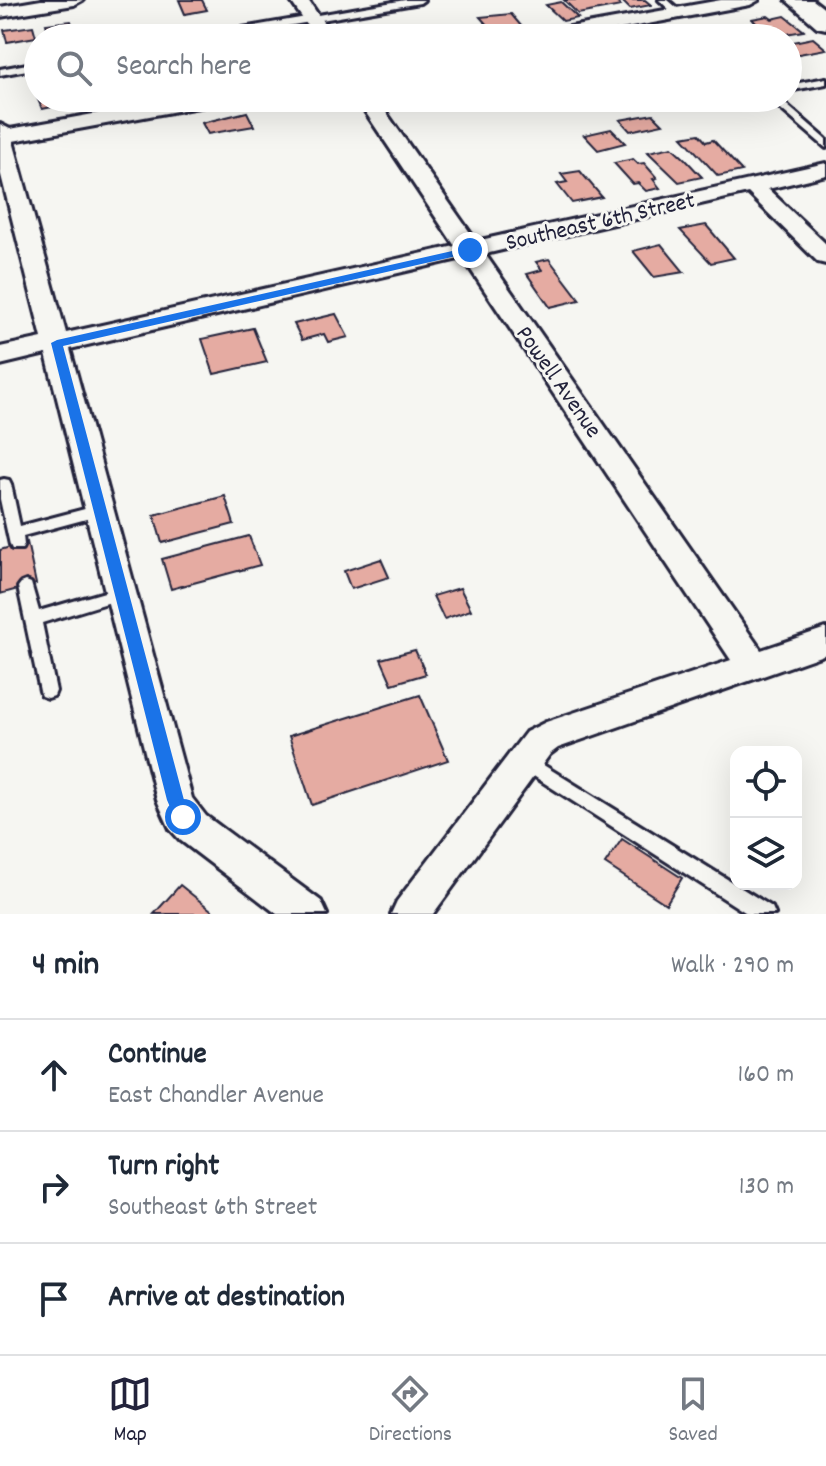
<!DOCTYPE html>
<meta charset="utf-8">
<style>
:root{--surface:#fff;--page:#f6f6f7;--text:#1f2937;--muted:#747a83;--line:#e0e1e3;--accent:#22223b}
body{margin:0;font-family:Dekko,sans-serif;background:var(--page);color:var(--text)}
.controls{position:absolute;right:24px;bottom:24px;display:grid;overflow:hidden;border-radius:16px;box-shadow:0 8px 32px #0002}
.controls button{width:72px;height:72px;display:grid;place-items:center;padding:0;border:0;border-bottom:2px solid var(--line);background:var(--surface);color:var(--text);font:40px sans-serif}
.stop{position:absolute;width:24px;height:24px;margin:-18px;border:6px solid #1a73e8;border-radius:50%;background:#fff}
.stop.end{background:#1a73e8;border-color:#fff;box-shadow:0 2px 8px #0008}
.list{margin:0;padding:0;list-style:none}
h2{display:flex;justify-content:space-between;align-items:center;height:104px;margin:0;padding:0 32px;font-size:34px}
h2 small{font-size:26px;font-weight:400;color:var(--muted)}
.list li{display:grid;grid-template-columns:52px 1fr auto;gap:24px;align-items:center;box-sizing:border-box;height:112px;padding:0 32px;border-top:2px solid var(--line)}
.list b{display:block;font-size:30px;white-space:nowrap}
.list p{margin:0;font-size:26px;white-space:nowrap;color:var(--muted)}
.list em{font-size:26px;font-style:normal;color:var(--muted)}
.icon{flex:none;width:44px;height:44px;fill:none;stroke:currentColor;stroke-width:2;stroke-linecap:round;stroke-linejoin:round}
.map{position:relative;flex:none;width:826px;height:914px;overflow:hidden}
.search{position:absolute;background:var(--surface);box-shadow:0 8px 32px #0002;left:24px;right:24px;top:24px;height:88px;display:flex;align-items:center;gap:20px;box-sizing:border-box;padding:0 28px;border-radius:44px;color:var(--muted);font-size:30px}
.sheet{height:440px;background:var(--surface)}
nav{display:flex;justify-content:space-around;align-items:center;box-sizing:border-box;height:112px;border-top:2px solid var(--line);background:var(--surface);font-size:22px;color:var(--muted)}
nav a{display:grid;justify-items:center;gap:4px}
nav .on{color:var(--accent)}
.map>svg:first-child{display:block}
.building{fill:#e5aba2;stroke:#22223b;stroke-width:2}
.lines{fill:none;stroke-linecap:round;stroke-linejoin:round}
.lane-casing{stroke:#22223b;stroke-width:6}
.street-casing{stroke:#22223b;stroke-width:6}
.secondary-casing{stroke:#22223b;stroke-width:6}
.lane{fill:#f6f6f2;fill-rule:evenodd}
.street{fill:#f6f6f2;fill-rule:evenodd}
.secondary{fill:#f6f6f2;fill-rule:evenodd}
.route{fill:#1a73e8}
.labels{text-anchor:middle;stroke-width:6;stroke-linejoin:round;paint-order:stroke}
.street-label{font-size:24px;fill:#22223b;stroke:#f6f6f2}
</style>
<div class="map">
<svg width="826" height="914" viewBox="0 0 826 914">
<rect width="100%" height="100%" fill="#f6f6f2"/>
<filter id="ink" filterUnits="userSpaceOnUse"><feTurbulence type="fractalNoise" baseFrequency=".0125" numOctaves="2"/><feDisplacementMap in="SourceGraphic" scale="16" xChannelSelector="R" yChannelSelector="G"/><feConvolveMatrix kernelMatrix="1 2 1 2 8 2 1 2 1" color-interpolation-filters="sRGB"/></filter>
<g filter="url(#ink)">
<g class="building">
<polygon points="179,0 202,0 207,10 185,14"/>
<polygon points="564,0 614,0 621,6 578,14"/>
<polygon points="621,0 645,0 651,5 630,9"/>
<polygon points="561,2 578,18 563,21 546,5"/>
<polygon points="511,14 522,27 496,35 480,17"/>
<polygon points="768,16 772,19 785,16 804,31 762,38 746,25 756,23 752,19"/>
<polygon points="71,21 76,36 50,38 46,24"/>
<polygon points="397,24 408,38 371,38 365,30 378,27 386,37 391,36 384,26"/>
<polygon points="33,26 36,37 7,42 4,30"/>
<polygon points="813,38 826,49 788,56 788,43"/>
<polygon points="37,97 74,98 76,102 42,109"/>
<polygon points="247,112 254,126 208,134 202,123"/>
<polygon points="653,114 663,124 630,131 620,120"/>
<polygon points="611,129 625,143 598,150 584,135"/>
<polygon points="699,134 706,142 713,140 742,171 718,176 682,137"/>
<polygon points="672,147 685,159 702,177 679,182 648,152"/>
<polygon points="633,159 638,164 644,163 657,178 653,179 660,188 646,191 638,183 633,184 614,163"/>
<polygon points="580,171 602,197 572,203 557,184 567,182 561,174"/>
<polygon points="706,225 734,258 711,263 680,230"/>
<polygon points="661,244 684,272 654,277 633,251"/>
<polygon points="549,259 580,300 550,307 527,274 542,270 536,262"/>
<polygon points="336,314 348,337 328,342 324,334 302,340 294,324"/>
<polygon points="253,328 267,362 214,374 202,339"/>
<polygon points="225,496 234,524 162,543 154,515"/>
<polygon points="249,536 260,565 171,589 162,559"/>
<polygon points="27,542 36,584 0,594 0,550"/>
<polygon points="381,559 389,577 351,589 344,571"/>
<polygon points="460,588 471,610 444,619 433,596"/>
<polygon points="415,650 426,674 392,684 381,659"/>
<polygon points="420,695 448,760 312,805 289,736"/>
<polygon points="622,839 682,878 666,904 605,864"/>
<polygon points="180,885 216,914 154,914"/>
</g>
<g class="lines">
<defs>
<g id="lane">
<polygon points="405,0 424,0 420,3 218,38 197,38 202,35"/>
<polygon points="659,0 668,0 683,13 675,15"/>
<polygon points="38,62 38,68 0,75 0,69"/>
<polygon points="826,78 826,84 788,91 788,85"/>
<polygon points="768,98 779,98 826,139 826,148"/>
<polygon points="4,479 9,480 11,484 20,526 100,505 105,506 107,510 105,514 23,536 24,545 22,549 12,549 10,545 0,499 0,480"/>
<polygon points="26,581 31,583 39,611 122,587 127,589 130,593 127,597 42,623 56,691 54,696 48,698 42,696 40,691 18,587 21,583"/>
<polygon points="524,753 772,907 775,914 748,914 518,766 515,761 518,756"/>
</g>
<g id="street">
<polygon points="41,0 83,0 74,5 0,17 0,7"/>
<polygon points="290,0 308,0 334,38 316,38"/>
<polygon points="721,0 759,0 750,5 572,38 533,38 542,32"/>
<polygon points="182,98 225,98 215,104 13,141 66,333 455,246 356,98 376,98 476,241 826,163 826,175 768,189 826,244 826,264 818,262 748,193 485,254 761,650 826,628 826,654 558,748 550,754 433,914 391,914 397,901 526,732 546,722 731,660 463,258 70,349 192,798 206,816 321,901 327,914 277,914 180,840 170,829 157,800 46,354 0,365 0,347 42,338 0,171 0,124 10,129"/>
</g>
<polygon id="secondary" points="786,0 813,0 826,10 826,29 817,27"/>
</defs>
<use href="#lane" class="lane-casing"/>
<use href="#street" class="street-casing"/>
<use href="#secondary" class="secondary-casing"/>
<use href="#lane" class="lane"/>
<use href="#street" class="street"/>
<use href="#secondary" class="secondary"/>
</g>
</g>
<polygon class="route" points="470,247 476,250 474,252 63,346 184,800 192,817 183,825 177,823 167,800 51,343 57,340"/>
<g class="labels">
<g class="street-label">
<text transform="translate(600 220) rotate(-13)" y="8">Southeast 6th Street</text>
<text transform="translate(560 381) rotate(55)" y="8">Powell Avenue</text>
</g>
</g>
</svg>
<div class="controls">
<button><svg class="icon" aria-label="locate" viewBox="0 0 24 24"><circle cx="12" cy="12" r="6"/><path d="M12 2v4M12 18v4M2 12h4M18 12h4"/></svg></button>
<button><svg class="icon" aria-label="layers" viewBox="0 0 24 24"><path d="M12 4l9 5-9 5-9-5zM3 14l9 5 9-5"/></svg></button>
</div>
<div class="stop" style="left:183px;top:817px"></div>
<div class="stop end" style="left:470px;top:250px"></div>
<div class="search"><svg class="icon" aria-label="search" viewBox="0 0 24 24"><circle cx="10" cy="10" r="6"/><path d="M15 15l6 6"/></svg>Search here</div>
</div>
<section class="sheet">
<h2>4 min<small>Walk · 290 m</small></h2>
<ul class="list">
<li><svg class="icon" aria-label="ahead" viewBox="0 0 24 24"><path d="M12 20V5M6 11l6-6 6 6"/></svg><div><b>Continue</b><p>East Chandler Avenue</p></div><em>160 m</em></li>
<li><svg class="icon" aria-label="right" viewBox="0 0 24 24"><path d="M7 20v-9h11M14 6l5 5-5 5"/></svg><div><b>Turn right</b><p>Southeast 6th Street</p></div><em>130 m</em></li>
<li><svg class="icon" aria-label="arrive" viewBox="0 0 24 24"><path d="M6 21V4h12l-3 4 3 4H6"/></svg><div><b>Arrive at destination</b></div></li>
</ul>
</section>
<nav>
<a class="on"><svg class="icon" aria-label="map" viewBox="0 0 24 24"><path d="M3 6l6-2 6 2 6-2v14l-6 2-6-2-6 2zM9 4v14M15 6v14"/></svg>Map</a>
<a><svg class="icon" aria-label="directions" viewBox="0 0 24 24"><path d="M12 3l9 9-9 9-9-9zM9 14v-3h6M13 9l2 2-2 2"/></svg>Directions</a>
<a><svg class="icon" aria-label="saved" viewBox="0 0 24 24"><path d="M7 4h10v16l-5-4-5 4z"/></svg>Saved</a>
</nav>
